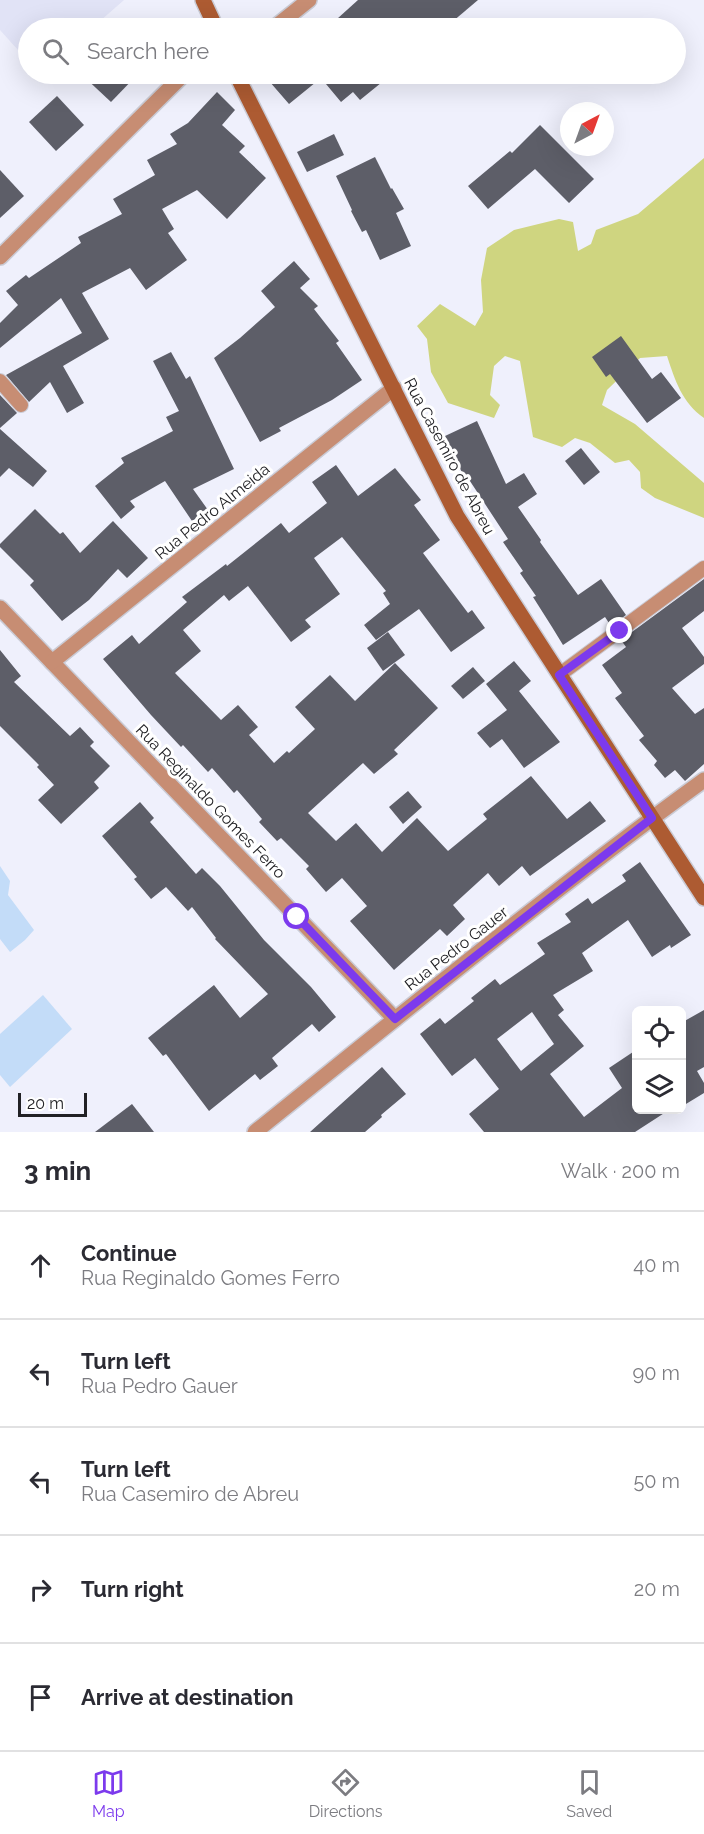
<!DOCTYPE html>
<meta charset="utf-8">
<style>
:root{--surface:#fff;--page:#f2f2f3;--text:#2b2b33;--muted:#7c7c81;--line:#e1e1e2;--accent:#7c3aed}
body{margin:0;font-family:Raleway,sans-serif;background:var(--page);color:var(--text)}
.controls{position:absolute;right:18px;bottom:18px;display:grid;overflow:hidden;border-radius:9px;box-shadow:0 6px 24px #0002}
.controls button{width:54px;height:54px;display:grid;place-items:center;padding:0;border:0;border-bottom:2px solid var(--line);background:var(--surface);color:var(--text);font:30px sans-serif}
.compass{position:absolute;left:560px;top:102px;width:54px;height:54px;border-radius:50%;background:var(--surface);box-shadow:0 6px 24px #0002;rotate:41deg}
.scale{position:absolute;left:18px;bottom:15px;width:69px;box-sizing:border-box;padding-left:6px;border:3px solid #212125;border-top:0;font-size:16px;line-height:21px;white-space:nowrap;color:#212125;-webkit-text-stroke:4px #fff;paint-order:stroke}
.stop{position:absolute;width:18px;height:18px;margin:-14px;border:4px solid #7c3aed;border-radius:50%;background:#fff}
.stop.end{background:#7c3aed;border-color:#fff;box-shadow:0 2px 6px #0008}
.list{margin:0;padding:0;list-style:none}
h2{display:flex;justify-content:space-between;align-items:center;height:78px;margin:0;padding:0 24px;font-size:26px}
h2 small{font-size:20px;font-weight:400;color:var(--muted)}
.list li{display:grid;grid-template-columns:39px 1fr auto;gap:18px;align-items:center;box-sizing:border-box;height:108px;padding:0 24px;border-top:2px solid var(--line)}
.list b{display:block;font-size:22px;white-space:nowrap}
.list p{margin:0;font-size:20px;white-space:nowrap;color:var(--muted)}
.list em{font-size:20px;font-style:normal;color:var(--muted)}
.icon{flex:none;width:33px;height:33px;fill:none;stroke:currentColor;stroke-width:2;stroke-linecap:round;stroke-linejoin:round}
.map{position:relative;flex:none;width:704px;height:1132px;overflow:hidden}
.search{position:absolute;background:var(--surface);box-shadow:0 6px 24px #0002;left:18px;right:18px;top:18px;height:66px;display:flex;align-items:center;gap:15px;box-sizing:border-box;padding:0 21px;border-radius:33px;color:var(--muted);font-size:22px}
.sheet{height:618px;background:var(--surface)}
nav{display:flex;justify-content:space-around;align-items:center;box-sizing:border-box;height:84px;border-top:2px solid var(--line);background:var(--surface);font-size:16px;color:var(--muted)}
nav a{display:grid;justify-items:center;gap:3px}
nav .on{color:var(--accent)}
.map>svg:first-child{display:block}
.built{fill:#e1e3f6}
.green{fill:#cfd580}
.water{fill:#c3dcf8}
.building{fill:#5d5e68;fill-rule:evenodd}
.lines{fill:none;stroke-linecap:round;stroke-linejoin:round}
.lane-casing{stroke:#cacbd5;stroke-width:16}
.street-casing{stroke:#cacbd5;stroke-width:18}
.secondary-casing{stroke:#cacbd5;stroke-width:18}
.lane{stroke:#c78d73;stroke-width:14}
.street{stroke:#c78d73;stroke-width:15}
.secondary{stroke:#ad5b32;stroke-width:15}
.route{stroke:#7c3aed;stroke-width:8}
.labels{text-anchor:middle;stroke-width:6;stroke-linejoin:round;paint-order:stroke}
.street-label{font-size:16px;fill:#212125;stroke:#fff}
</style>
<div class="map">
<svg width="704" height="1132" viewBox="0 0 704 1132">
<rect width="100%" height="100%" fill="#eff0fc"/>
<polygon class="built" points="0,0 124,0 92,28 28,28 28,61 0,30"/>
<path class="green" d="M704,158V418C682,403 675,380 667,356L640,358L607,390L602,405L635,424L704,483V518L655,498L641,488L640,472L629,460L615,463L590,443L575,438L562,447L533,437L520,361L505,356L494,366L490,395L500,405L494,418L448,403L431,372L427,339L417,326L440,304L475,326L483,312L481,280L487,248L514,230L559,219L573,222L578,251L591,244L596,230L638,214Z"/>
<g class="water">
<polygon points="0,866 10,881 8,895 34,930 25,940 10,952 0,939"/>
<polygon points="43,995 72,1029 10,1087 0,1075 0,1034"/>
</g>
<g class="building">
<polygon points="358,0 478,0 445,28 327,28"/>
<polygon points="81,74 138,74 111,102"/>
<polygon points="263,74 392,74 360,100 353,92 341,102 321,78 289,104"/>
<polygon points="217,92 235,110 222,125 245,146 239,152 266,178 227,219 197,190 162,209 174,229 168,233 187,260 146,290 130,268 82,293 109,339 63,366 84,403 67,413 50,382 29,402 6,375 82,333 61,298 0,348 0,323 18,305 6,291 26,275 29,278 81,243 78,237 122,214 113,199 155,175 147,160 177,144 170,134 188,123"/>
<polygon points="57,96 84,125 56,151 29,122"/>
<polygon points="540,125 594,179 569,203 535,169 488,209 468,186 510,151 512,153"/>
<polygon points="334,134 344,155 307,172 297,152"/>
<polygon points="375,157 391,189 392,188 404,209 396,213 411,246 380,260 366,230 362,232 351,211 352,210 336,176"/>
<polygon points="0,170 24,196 0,218"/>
<polygon points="294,261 310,279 300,288 318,306 314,309 339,341 336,343 362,380 332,400 279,428 281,431 260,442 214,358 240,338 275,307 261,291"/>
<polygon points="621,336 652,379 661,372 681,398 647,423 610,374 606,377 592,357"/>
<polygon points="171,352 186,379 190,376 234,469 193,489 208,510 192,521 165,481 130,501 135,507 121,519 95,486 124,463 121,458 173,431 166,417 179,411 153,361"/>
<polygon points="0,395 17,413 0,428"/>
<polygon points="477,421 506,484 524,473 537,494 518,507 541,540 540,542 578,595 601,579 626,615 611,626 605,617 563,645 552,627 533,597 536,596 520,573 523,571 503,542 508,539 468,478 465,479 445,436"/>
<polygon points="0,429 47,471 33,487 9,468 0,477"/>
<polygon points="581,448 600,472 584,485 565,461"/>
<polygon points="336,465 358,496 395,468 421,500 414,505 440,540 423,553 468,613 472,610 485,628 451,652 419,609 376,640 364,625 390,604 383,593 386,591 342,537 314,558 340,594 305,620 311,627 291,642 248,586 229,601 224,595 183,630 201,651 175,673 221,720 238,705 258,727 249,735 274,763 287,751 289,753 315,729 295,707 330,675 355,701 395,663 438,708 394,750 398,754 374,774 363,763 308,813 336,841 356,823 382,852 417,818 448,851 487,819 483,814 531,776 567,819 590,801 606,821 530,876 522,866 499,886 488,873 453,905 465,919 447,936 440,929 394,970 350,921 367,906 342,878 326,892 306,869 309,866 281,838 277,841 259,822 262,819 237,790 234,793 212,768 208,772 183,745 181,747 151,715 103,659 132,635 139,644 187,602 182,597 226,564 227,566 281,523 289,533 327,503 312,482"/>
<polygon points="35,509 60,534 63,532 80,553 113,521 148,558 127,578 118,569 89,600 62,621 30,585 34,581 0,547 0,544"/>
<polygon points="704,579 704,611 682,628 704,657 704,664 672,688 695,714 704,708 704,764 685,781 675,770 665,778 654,765 657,761 639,740 644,736 615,698 622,693 602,665 626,647 621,640"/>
<polygon points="388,632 405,655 383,671 367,648"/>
<polygon points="0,650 21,676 14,682 70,736 80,727 94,742 90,746 110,766 94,782 99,788 61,824 38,800 54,785 37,767 39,765 0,726"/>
<polygon points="514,661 531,681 519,691 560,742 524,768 502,739 490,748 477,733 507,710 486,684"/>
<polygon points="473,667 485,681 463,699 451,686"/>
<polygon points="408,791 422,807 403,824 389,807"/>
<polygon points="140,802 154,818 150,822 196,874 202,868 220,886 264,940 311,987 336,1017 319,1032 312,1024 272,1058 278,1066 260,1080 255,1074 209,1111 166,1054 163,1056 148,1038 214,985 240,1018 268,994 215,939 216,938 192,907 188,911 166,887 151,899 134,879 137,877 102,836"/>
<path d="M640,862L691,935L671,948L670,945L652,957L628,920L582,953L593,971L553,995L564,1010L558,1015L584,1046L550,1074L584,1117L622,1088L609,1068L636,1050V1110H669L635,1132H484L469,1114L499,1089L475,1058L452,1076L420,1034L440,1018L445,1024L474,1001L471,998L495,979L500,985L545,954L537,943L571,922L565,914L588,898L592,904L626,881L622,875ZM532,1012L554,1044L521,1071L497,1039Z"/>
<polygon points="704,1010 704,1067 697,1071 704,1083 704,1093 681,1107 681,1023"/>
<polygon points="382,1067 406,1094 381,1115 382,1117 365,1132 310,1132"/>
<polygon points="132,1104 154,1132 95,1132"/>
</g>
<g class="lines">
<defs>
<g id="lane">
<polyline points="0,381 21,405"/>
<polyline points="559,675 704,568"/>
</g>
<g id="street">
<polyline points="274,28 309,0"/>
<polyline points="0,257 184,74"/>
<polyline points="0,608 395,1019"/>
<polyline points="52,662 394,388"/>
<path d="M255,1132C403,1013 550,892 704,780"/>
</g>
<g id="secondary">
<polyline points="203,0 216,28"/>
<polyline points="236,74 457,516 704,898"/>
</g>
</defs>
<use href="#lane" class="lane-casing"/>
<use href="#street" class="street-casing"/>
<use href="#secondary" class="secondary-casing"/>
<use href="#lane" class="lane"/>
<use href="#street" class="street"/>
<use href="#secondary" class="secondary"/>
</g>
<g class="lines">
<polyline class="route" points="297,917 395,1019 652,818 559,675 620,631"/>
</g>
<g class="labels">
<g class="street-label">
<text transform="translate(450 456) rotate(62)" y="6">Rua Casemiro de Abreu</text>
<text transform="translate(212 511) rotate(-39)" y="6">Rua Pedro Almeida</text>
<text transform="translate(211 801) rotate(46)" y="6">Rua Reginaldo Gomes Ferro</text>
<text transform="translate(456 948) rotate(-38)" y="6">Rua Pedro Gauer</text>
</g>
</g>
</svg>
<div class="controls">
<button><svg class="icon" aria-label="locate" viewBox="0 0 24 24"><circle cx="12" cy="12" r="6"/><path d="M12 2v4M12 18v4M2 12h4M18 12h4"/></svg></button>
<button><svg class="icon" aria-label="layers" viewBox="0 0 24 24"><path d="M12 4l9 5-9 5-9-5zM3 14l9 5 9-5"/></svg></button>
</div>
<svg class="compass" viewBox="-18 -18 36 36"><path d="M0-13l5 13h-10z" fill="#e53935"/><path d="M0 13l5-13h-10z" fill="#7c7c81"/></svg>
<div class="scale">20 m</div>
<div class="stop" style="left:297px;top:917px"></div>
<div class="stop end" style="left:620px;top:631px"></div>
<div class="search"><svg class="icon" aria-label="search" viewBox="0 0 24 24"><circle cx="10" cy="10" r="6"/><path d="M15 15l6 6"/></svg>Search here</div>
</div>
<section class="sheet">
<h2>3 min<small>Walk · 200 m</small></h2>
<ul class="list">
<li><svg class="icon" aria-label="ahead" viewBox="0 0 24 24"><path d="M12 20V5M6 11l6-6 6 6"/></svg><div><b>Continue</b><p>Rua Reginaldo Gomes Ferro</p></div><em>40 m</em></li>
<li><svg class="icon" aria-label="left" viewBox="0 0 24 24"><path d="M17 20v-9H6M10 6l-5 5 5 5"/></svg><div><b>Turn left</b><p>Rua Pedro Gauer</p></div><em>90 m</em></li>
<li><svg class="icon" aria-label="left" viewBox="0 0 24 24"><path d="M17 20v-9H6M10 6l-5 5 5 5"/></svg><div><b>Turn left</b><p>Rua Casemiro de Abreu</p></div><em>50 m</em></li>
<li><svg class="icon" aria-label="right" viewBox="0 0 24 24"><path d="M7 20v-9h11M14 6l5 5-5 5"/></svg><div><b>Turn right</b></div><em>20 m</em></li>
<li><svg class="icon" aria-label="arrive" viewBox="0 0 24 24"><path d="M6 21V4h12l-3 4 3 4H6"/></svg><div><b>Arrive at destination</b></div></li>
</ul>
</section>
<nav>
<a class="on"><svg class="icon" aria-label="map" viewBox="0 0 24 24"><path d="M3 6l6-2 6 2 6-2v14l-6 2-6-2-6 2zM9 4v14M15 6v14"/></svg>Map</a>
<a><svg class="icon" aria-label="directions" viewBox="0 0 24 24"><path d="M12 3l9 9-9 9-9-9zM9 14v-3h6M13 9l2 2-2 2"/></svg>Directions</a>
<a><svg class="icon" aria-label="saved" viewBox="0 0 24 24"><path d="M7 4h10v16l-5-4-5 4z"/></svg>Saved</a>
</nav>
